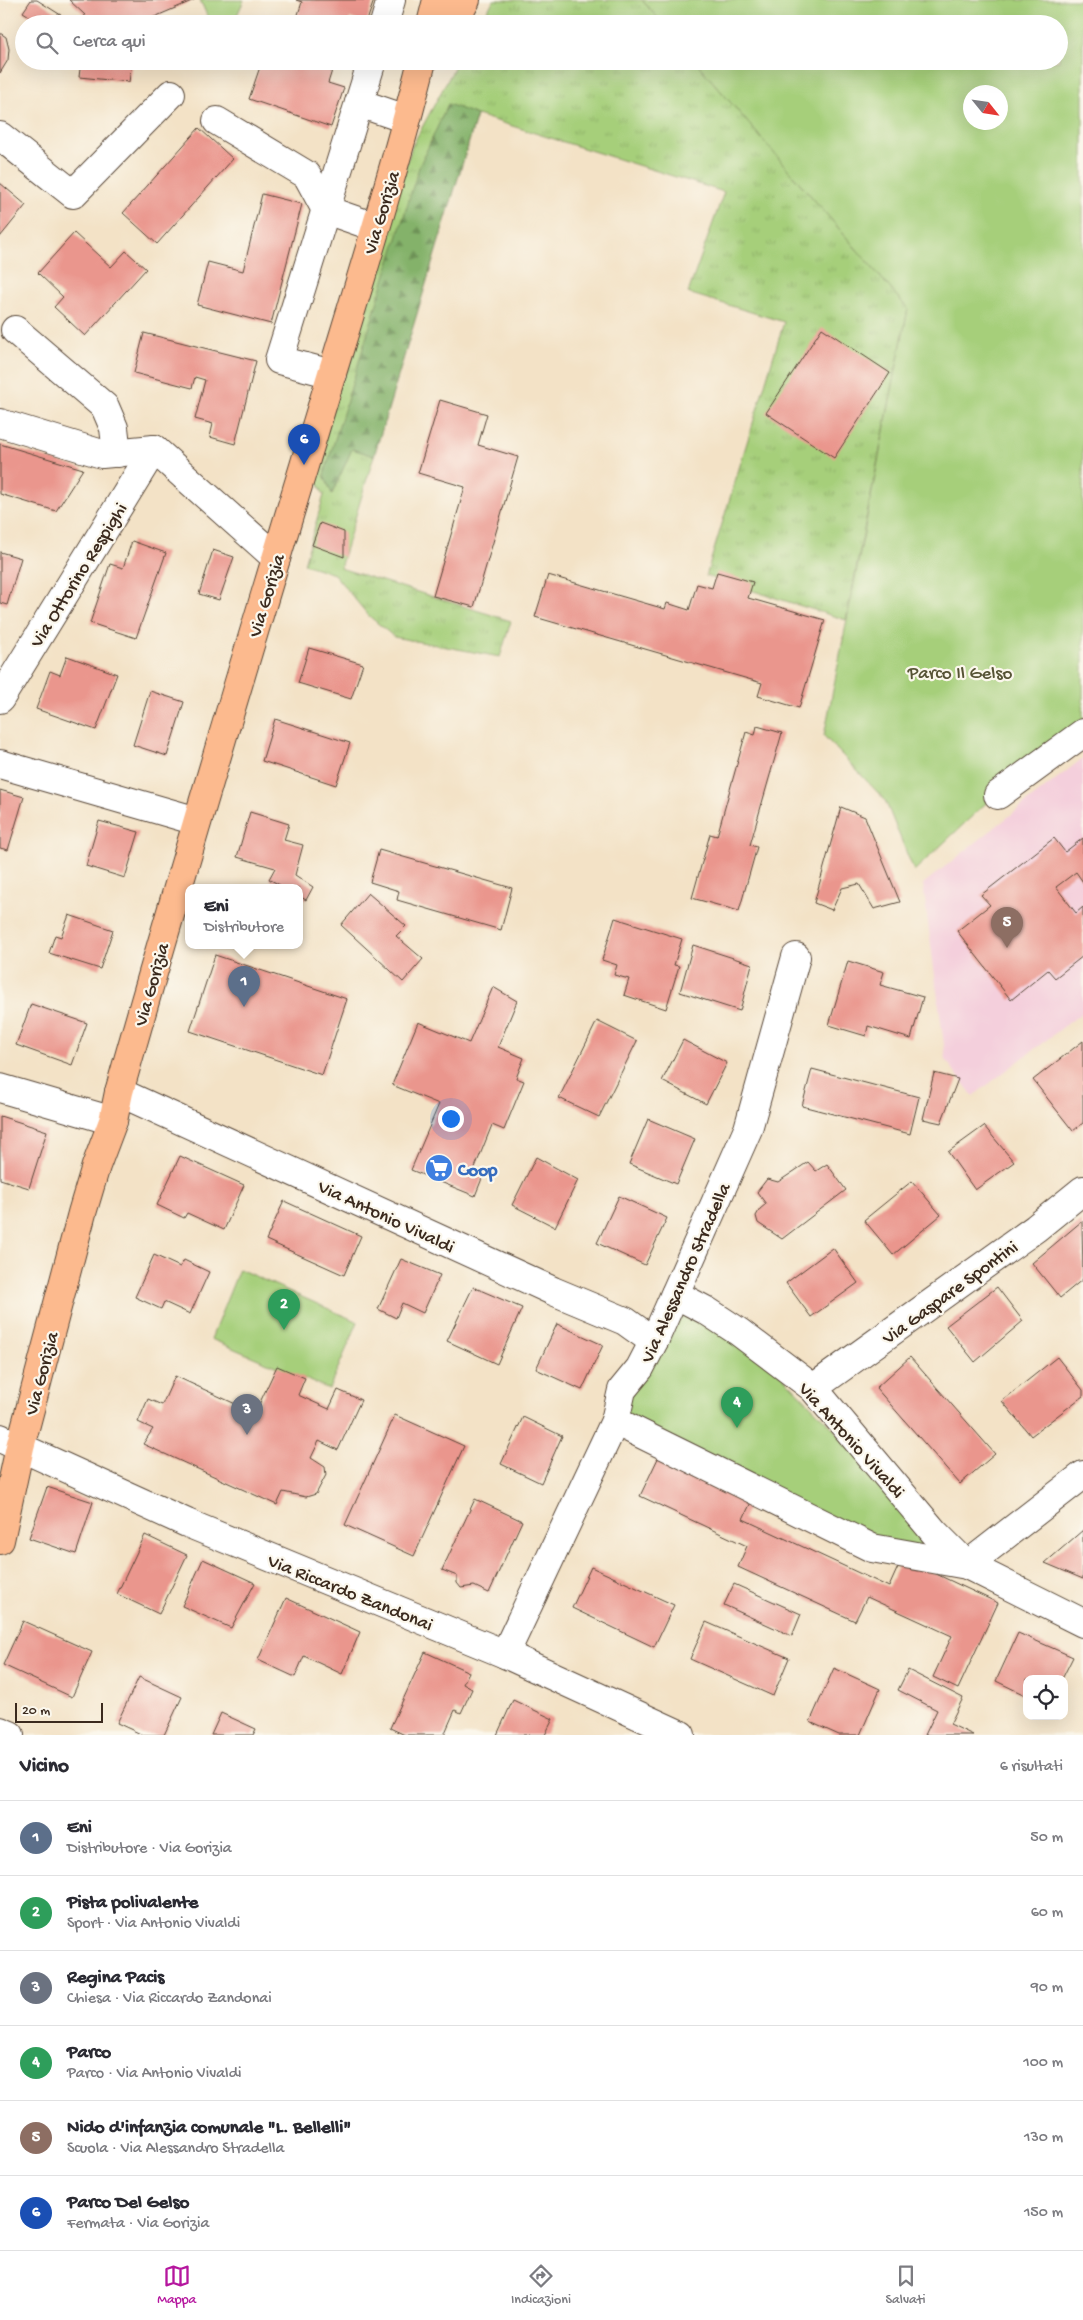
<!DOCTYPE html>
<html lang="it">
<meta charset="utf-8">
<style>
:root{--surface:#fff;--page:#f7f7f7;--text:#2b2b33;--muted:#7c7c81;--line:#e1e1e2;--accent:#b5179e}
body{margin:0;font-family:"Gochi Hand",sans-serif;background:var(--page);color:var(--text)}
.controls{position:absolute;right:15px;bottom:15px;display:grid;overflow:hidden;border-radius:10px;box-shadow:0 5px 20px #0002}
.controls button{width:45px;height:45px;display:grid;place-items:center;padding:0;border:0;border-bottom:1px solid var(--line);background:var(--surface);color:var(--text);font:25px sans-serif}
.compass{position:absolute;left:963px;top:85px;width:45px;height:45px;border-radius:50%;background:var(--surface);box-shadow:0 5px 20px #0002;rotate:120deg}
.scale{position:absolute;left:15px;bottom:12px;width:88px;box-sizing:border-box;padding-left:5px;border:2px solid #3b2a1e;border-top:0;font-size:14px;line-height:18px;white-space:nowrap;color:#3b2a1e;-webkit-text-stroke:4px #fbf7ec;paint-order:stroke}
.you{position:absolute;left:450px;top:1118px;width:18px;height:18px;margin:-12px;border:4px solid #fff;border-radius:50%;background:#1a73e8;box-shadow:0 0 0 8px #1a73e833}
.badge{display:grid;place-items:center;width:32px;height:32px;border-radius:50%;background:var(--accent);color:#fff;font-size:16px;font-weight:700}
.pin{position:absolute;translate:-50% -41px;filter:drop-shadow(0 1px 2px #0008)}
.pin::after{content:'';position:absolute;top:26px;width:18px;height:15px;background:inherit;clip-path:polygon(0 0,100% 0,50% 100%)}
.popup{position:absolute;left:185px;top:884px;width:118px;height:65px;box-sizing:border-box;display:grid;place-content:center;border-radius:10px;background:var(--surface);filter:drop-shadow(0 1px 4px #0005);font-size:16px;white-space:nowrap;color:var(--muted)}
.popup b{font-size:19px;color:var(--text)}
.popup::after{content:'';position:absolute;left:50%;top:100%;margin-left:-10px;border:10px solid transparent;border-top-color:var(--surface)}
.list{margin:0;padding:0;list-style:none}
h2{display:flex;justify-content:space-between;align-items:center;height:65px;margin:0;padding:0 20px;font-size:21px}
h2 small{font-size:16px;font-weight:400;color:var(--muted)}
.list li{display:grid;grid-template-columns:32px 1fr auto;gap:15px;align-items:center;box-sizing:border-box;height:75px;padding:0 20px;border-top:1px solid var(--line)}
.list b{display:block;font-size:19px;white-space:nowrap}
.list p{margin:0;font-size:16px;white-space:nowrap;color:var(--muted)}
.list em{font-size:16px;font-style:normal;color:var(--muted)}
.icon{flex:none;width:28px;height:28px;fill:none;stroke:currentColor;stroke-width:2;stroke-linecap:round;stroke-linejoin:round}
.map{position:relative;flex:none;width:1083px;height:1735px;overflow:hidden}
.search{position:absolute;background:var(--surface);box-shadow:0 5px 20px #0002;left:15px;right:15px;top:15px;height:55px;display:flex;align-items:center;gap:12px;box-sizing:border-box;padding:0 18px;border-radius:28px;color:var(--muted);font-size:19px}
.sheet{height:515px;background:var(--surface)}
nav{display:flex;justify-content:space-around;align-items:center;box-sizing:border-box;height:70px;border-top:1px solid var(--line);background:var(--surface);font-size:14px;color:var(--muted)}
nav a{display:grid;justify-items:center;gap:2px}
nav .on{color:var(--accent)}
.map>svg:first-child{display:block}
.built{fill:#f4cfdc}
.grass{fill:url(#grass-tufts);stroke:#707c4c}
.forest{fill:url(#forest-firs);stroke:#606e44}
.green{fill:#a6cf7a;stroke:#707c4c;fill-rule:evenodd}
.building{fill:#ea968d}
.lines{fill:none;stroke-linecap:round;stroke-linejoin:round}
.minor-casing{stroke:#574637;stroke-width:30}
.major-casing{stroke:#574637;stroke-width:30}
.minor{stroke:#fff;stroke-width:28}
.major{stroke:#fcba8e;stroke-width:28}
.labels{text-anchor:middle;stroke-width:4.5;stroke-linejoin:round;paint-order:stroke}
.street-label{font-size:19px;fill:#3b2a1e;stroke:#fbf7ec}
.park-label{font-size:19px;fill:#565335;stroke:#fbf7ec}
.shop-label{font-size:19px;font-weight:bold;fill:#366cbe;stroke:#fbf7ec;text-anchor:start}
</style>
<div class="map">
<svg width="1083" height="1735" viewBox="0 0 1083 1735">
<defs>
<pattern id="grass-tufts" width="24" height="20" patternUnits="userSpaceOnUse" patternTransform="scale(1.25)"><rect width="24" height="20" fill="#a6cf7a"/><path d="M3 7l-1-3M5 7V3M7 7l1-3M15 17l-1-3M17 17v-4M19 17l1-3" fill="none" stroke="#90b269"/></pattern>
<pattern id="forest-firs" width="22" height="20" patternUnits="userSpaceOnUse" patternTransform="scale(1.25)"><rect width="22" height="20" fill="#84b26a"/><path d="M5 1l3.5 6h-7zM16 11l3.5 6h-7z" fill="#6d9157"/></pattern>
</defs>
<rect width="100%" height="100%" fill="#fbf7ec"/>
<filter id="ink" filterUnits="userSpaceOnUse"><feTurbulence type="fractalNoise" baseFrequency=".02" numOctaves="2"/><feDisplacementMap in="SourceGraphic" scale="10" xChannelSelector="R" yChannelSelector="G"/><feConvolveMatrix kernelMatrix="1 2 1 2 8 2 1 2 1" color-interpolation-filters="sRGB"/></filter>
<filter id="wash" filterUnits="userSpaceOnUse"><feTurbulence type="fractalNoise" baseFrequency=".0096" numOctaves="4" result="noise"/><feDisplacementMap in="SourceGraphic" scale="20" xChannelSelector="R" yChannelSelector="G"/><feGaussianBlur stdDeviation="1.12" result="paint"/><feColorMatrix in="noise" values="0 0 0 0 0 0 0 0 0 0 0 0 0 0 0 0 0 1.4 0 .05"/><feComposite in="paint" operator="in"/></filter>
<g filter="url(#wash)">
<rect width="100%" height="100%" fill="#f3e2c6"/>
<polygon class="built" points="1083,758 1083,1012 973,1096 946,1060 923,884"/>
<g class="grass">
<polygon points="494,0 642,0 663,24 479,24"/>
<polygon points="458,61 695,61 908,309 846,620 706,576 784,322 688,293 724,192 477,115 340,568 511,621 500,657 394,637 368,615 334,574 304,564 324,495 312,472 412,146"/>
</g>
<polygon class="forest" points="448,104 477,115 374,456 352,449 332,494 324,475 419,167"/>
<g class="green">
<polygon points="200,0 244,0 233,24 211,24"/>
<path d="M642,0H1083V733L984,805L914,871L885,800L824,736L908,309L695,61H1059V24H663ZM970,92H1000V122H970Z"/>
<polygon points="239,1269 358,1322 329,1389 211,1339"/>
<polygon points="675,1294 739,1332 967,1565 872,1548 642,1435 617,1405"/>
</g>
<g id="blocks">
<g class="building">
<polygon points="31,0 37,0 75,24 42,24 23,12"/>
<polygon points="69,0 194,0 138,24 84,24 85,15"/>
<polygon points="296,0 374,0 366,24 350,18 348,24 295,24 302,2"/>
<polygon points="0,33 6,37 9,49 8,60 0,73"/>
<polygon points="81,61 132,61 129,82 79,77"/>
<polygon points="262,61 281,66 283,61 335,61 328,83 344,88 331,127 249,99"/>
<polygon points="199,128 233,159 157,244 123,213"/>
<polygon points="0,183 26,205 0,237"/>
<polygon points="262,194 302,204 271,324 197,305 208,262 243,271"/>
<polygon points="74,233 111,267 126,251 146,269 85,336 54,307 63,297 38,273"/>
<polygon points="822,328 890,373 834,458 766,413"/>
<polygon points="144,333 256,361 235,444 210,437 213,424 195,419 205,380 195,377 192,388 134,373"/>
<polygon points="440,400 487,414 478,445 518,457 474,607 433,596 465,487 418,473"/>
<polygon points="0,444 83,469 56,511 0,494"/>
<polygon points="320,523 344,532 344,557 312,545"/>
<polygon points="132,541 166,553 136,638 90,623 110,564 123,568"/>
<polygon points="213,550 234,557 219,600 199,594"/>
<polygon points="0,552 21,558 7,605 0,603"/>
<polygon points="717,572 753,582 748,598 825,620 799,708 758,696 762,683 535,617 548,575 665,609 667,603 689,610 697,584 712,588"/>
<polygon points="309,648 363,664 351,699 298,683"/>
<polygon points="67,656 117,674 96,730 36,709 50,671 60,675"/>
<polygon points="150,691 184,702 167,756 133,745"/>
<polygon points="275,719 350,743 336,785 262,761"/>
<polygon points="757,726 782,733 750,845 757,847 739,911 692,898 710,834 717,836 746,732 755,735"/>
<polygon points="0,790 24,797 8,850 0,848"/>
<polygon points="841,807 865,817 900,902 874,909 859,884 842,888 832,910 814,903"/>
<polygon points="250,812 289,824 284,840 303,845 295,875 313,887 306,900 299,896 299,888 285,888 269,879 275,868 237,857"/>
<polygon points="99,821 139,832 125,878 86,866"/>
<polygon points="1054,838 1065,852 1083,838 1083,882 1076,872 1056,887 1076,913 1083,907 1083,956 1055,978 1048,970 1011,1000 957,931 990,905 981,895"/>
<polygon points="379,850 512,888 501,930 397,900 399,891 370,882"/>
<polygon points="368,893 406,926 396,936 423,959 403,982 341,925"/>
<polygon points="69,915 113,930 100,969 49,953 55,935 61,937"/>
<polygon points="615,918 682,939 674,965 679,966 666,1009 624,995 629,979 614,975 617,965 602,960"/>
<polygon points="693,945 752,964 740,1011 680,992"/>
<polygon points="215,955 347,999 322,1075 190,1031"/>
<polygon points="848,961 884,972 880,985 923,997 911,1039 868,1026 866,1036 829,1025"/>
<polygon points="493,987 517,1001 498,1047 524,1058 516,1078 524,1081 504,1130 492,1125 474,1170 483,1176 475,1196 411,1170 439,1104 392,1085 418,1022 469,1043"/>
<polygon points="31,1004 87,1023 72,1065 16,1045"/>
<polygon points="597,1021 637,1041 599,1117 559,1098"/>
<polygon points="683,1040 727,1063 706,1104 662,1081"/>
<polygon points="1083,1041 1083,1123 1073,1131 1033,1080"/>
<polygon points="812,1069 919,1097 910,1134 802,1106"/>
<polygon points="934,1073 958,1079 941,1123 923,1119"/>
<polygon points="0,1116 47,1131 29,1188 0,1179"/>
<polygon points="648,1119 695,1139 676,1184 629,1164"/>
<polygon points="984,1126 1014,1162 975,1190 948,1152"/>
<polygon points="180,1156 244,1185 224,1230 187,1213 184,1218 157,1205"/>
<polygon points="536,1157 578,1180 555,1227 512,1205"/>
<polygon points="808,1162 816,1171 827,1164 846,1190 782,1239 758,1223 756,1216 760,1209 766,1204 757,1192 767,1179 778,1182"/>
<polygon points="912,1181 941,1215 893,1255 864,1220"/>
<polygon points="619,1196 667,1218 645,1265 597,1243"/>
<polygon points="284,1201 361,1236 344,1275 266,1240"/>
<polygon points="1082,1221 1083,1279 1060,1298 1032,1263"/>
<polygon points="833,1248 858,1283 811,1317 786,1283"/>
<polygon points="154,1255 180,1267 184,1260 209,1272 190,1314 164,1302 161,1309 135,1297"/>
<polygon points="401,1259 440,1275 423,1313 402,1303 396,1318 378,1309"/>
<polygon points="473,1287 522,1308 497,1364 447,1341"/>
<polygon points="997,1287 1023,1321 975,1362 946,1326"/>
<polygon points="557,1324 603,1345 582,1390 536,1369"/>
<polygon points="910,1357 995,1454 960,1484 876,1388"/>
<polygon points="1057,1357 1083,1390 1083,1396 1031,1436 1002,1401"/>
<polygon points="277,1366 305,1378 298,1395 329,1409 338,1390 361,1400 338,1450 319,1441 311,1458 325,1467 326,1475 316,1494 306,1497 283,1492 277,1505 143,1444 153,1429 138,1422 148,1399 162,1405 175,1376 255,1413"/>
<polygon points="395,1415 464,1446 414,1556 345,1525"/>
<polygon points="523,1417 562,1436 541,1483 501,1464"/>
<polygon points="661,1452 754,1496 743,1519 889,1587 902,1558 998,1603 958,1689 933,1677 952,1636 867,1597 855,1621 738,1567 747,1546 640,1496"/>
<polygon points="47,1487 93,1502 76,1554 29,1538"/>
<polygon points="475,1499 522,1521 489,1593 474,1586 461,1588 457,1583 457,1576 442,1570"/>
<polygon points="1083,1530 1083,1579 1045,1563"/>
<polygon points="145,1535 187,1555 159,1614 117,1594"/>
<polygon points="203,1559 255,1583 231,1628 182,1606"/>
<polygon points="591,1567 674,1605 654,1647 572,1608"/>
<polygon points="734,1584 801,1614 792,1636 724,1605"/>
<polygon points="286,1598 360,1632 342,1674 304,1656 295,1677 258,1660"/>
<polygon points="23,1621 92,1652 72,1697 3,1665"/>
<polygon points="706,1622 789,1658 773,1696 690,1659"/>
<polygon points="1018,1633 1073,1657 1062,1679 1027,1679 1027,1696 996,1681"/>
<polygon points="425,1652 469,1672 463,1684 472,1689 461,1713 455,1710 444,1735 405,1735 390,1728"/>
<polygon points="834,1668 880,1689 860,1735 839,1735 810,1722"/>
<polygon points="908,1670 963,1698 950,1724 973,1735 925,1735 937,1710 898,1690"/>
<polygon points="139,1677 182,1697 164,1735 143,1735 117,1723"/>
<polygon points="513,1700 553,1719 545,1735 497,1735"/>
<polygon points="221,1713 256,1729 253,1735 211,1735"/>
</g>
</g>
</g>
<g filter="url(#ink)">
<use href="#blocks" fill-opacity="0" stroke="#574637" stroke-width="1"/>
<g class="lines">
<defs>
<g id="minor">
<polyline points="384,24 391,0"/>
<polyline points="359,103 406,119"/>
<polyline points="217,121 307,175 326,210 375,227"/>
<polyline points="0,136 73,194 171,94"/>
<polyline points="15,330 105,407 114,428 117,453"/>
<polyline points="332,374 279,360 372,61"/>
<polyline points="0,423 102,454 154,449 276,558"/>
<polyline points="0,699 154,449"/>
<polyline points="0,764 197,821"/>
<polyline points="998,795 1083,733"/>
<polyline points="0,1088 113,1121"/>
<polyline points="119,1092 553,1291 625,1321 646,1336 655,1339"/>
<polyline points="675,1294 707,1311 739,1332 813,1388 934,1532 967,1565"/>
<polyline points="813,1388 1036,1228 1083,1190"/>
<polyline points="615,1421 872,1548 967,1565 1083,1623"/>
<polyline points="0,1438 187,1523 505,1654 681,1735"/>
<polyline points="967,1565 1083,1475"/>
<polyline points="505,1654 615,1421 622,1390 640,1368 655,1339 748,1129 796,957"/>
<polyline points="0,1731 10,1735"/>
</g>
<g id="major">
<polyline points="431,24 437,0"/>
<polyline points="453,24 466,0"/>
<path d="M0,1540L20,1447L82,1213L96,1166L113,1121L119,1092C178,883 241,674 304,466C344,331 388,197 422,61"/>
</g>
</defs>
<use href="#minor" class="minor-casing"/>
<use href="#major" class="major-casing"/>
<use href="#minor" class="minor"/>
<use href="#major" class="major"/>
</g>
</g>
<defs>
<symbol id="supermarket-disc" viewBox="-11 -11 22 22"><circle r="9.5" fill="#3f7fe0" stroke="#fbf7ec"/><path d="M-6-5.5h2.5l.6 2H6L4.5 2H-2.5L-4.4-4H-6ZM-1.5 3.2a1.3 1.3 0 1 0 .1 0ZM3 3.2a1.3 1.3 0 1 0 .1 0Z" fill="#fff"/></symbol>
</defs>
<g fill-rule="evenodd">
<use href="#supermarket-disc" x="423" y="1152" width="32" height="32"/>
</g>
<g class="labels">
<g class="street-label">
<text transform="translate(380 212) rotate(-73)" y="7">Via Gorizia</text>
<text transform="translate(77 574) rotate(-58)" y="7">Via Ottorino Respighi</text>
<text transform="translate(265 595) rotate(-73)" y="7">Via Gorizia</text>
<text transform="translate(150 984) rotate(-74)" y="7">Via Gorizia</text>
<text transform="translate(387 1215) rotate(25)" y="7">Via Antonio Vivaldi</text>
<text transform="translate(684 1272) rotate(-66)" y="7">Via Alessandro Stradella</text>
<text transform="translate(949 1291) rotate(-36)" y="7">Via Gaspare Spontini</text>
<text transform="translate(40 1373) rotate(-75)" y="7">Via Gorizia</text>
<text transform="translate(853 1439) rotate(48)" y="7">Via Antonio Vivaldi</text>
<text transform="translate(351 1591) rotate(22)" y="7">Via Riccardo Zandonai</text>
</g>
<g class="park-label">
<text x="960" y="678">Parco Il Gelso</text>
</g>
<g class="shop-label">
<text x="458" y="1175">Coop</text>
</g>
</g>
</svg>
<div class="controls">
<button><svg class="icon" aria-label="locate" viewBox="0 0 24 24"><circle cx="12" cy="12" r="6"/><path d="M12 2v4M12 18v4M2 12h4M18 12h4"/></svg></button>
</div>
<svg class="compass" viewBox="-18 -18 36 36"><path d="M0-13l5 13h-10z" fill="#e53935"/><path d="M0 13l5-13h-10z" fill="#7c7c81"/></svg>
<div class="scale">20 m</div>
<div class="you"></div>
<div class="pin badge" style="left:244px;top:1007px;background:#5c6f8a">1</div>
<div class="popup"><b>Eni</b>Distributore</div>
<div class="pin badge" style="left:284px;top:1330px;background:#2e9e5b">2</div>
<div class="pin badge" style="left:247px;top:1435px;background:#6b7280">3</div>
<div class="pin badge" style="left:737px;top:1428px;background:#2e9e5b">4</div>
<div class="pin badge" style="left:1007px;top:948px;background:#8d6e63">5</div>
<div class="pin badge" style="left:304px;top:465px;background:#1a4fb4">6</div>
<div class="search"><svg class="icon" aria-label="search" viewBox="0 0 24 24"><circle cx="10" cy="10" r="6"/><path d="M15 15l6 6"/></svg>Cerca qui</div>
</div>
<section class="sheet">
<h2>Vicino<small>6 risultati</small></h2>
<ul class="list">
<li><span class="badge" style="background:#5c6f8a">1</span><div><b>Eni</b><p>Distributore · Via Gorizia</p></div><em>50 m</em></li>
<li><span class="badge" style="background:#2e9e5b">2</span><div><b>Pista polivalente</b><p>Sport · Via Antonio Vivaldi</p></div><em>60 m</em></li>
<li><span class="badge" style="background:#6b7280">3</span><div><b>Regina Pacis</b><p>Chiesa · Via Riccardo Zandonai</p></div><em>90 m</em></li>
<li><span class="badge" style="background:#2e9e5b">4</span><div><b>Parco</b><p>Parco · Via Antonio Vivaldi</p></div><em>100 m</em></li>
<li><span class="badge" style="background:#8d6e63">5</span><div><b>Nido d'infanzia comunale &quot;L. Bellelli&quot;</b><p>Scuola · Via Alessandro Stradella</p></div><em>130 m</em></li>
<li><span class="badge" style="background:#1a4fb4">6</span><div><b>Parco Del Gelso</b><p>Fermata · Via Gorizia</p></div><em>150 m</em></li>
</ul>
</section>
<nav>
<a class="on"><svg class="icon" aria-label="map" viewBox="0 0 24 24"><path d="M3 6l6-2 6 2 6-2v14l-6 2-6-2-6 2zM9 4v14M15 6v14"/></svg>Mappa</a>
<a><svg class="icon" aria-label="directions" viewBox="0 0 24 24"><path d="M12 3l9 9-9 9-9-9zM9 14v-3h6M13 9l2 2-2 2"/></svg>Indicazioni</a>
<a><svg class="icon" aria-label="saved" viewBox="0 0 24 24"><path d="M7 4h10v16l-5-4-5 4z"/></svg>Salvati</a>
</nav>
